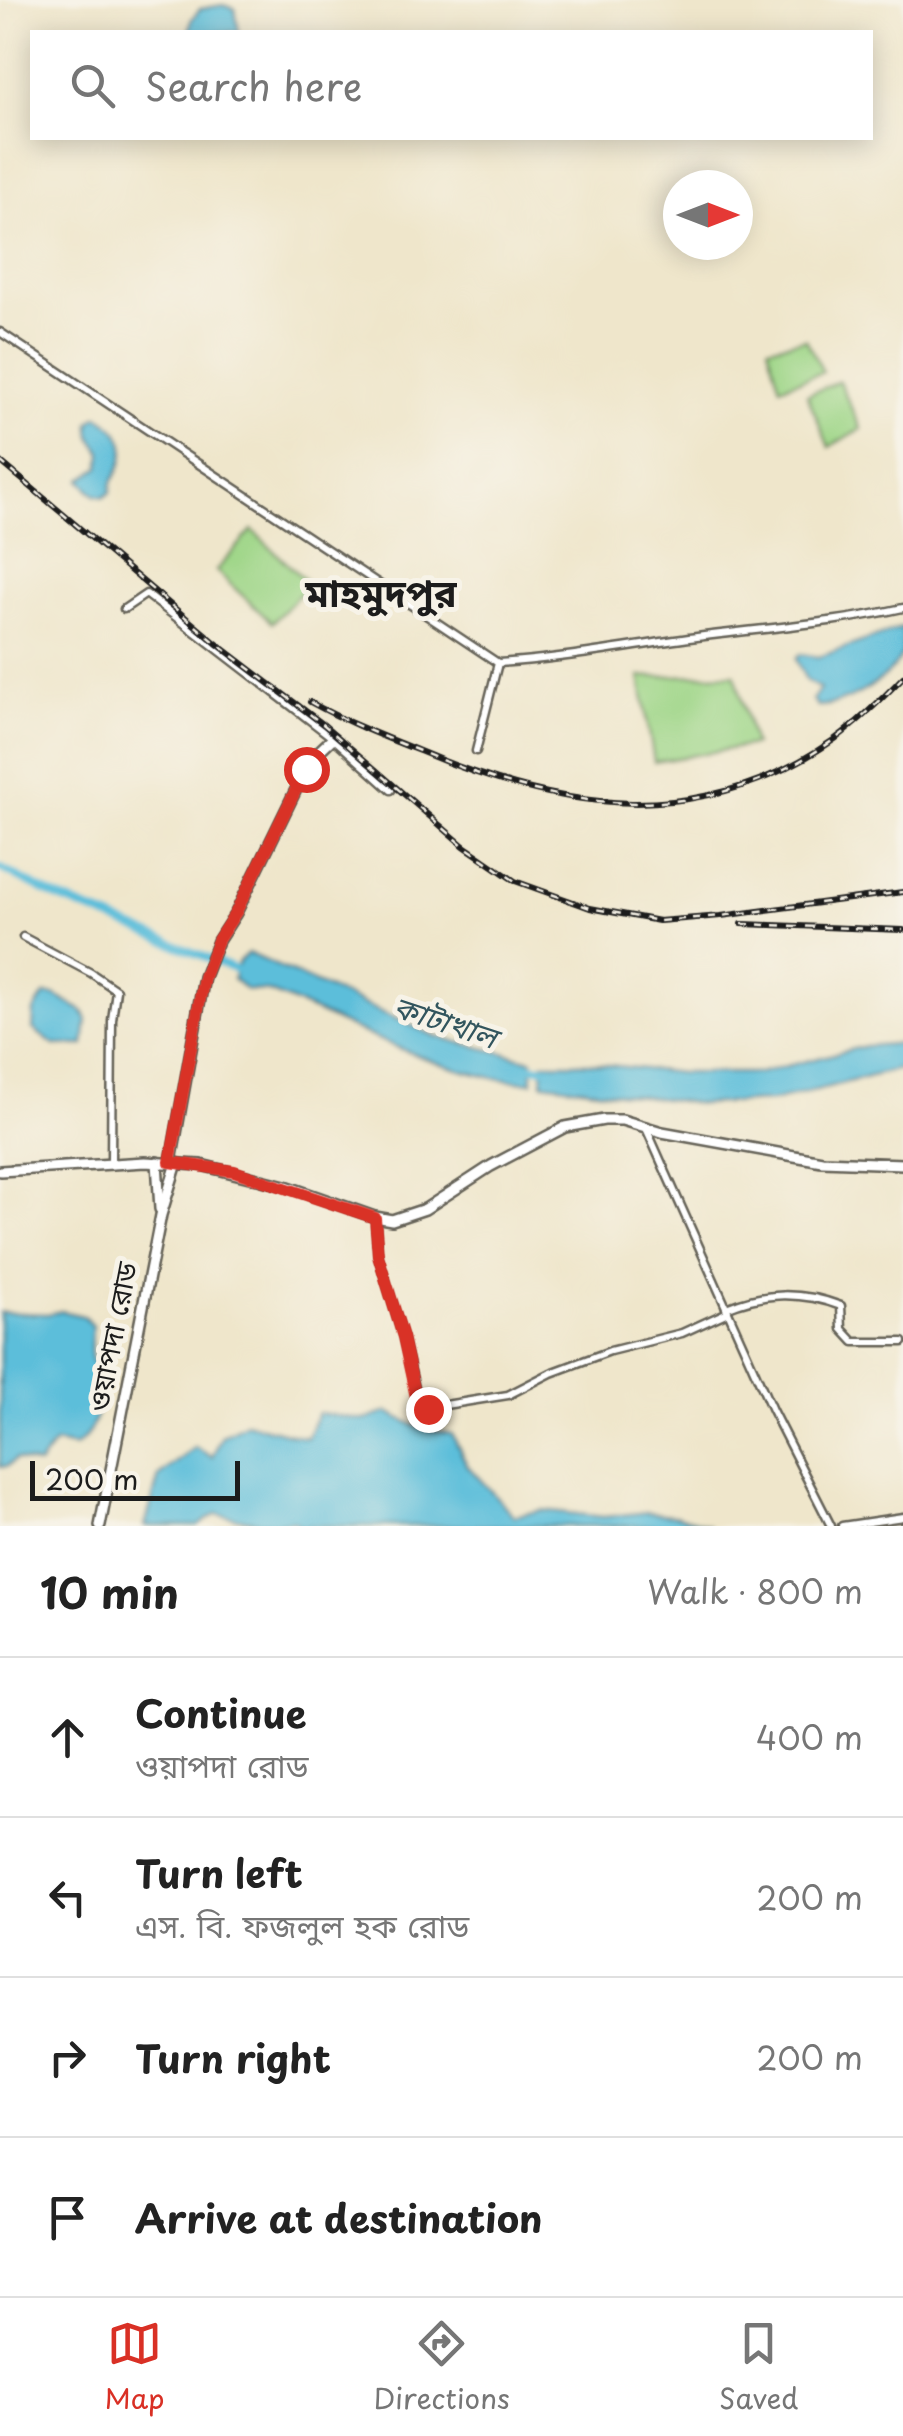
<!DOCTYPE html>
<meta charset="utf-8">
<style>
:root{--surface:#fff;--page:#f6f6f6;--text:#222;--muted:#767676;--line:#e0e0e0;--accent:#d93025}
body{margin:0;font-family:"Playpen Sans","Noto Sans Bengali",sans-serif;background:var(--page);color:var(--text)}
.compass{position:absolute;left:663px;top:170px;width:90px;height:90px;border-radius:50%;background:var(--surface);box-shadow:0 5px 25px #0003;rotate:90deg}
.scale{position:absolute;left:30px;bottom:25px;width:210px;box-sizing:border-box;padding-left:10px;border:5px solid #1c1c1c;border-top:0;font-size:28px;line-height:35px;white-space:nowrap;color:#1c1c1c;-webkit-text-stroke:8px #f7f3e8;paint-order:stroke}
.stop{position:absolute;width:30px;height:30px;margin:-22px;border:8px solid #d93025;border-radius:50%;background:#fff}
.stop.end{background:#d93025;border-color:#fff;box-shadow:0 2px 10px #0008}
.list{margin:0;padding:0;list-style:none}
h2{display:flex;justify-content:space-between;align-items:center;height:130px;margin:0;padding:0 40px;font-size:42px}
h2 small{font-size:32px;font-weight:400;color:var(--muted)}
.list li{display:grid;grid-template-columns:65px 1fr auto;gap:30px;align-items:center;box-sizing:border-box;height:160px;padding:0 40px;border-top:2px solid var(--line)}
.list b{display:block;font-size:38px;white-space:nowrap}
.list p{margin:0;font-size:32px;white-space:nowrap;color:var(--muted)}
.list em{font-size:32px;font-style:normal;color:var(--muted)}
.icon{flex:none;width:55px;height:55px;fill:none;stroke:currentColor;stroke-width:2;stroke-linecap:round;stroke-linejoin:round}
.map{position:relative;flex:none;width:903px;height:1526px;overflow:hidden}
.search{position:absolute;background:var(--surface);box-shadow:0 5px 25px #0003;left:30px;right:30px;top:30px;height:110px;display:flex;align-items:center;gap:25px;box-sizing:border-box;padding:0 35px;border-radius:0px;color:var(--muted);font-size:38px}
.sheet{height:770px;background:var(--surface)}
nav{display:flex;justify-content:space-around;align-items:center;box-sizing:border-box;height:140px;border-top:2px solid var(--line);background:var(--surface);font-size:28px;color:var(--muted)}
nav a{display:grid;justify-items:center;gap:5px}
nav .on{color:var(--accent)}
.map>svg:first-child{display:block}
.green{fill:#9dd586;stroke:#5c7851;stroke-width:2.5}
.water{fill:#5cbeda;stroke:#3c6d7b;stroke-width:2.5}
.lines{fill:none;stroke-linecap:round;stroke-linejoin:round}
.canal{stroke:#5cbeda;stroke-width:8}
.street-casing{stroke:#666359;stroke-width:11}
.secondary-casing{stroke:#666359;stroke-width:14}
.street{stroke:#fff;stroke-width:6}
.secondary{stroke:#fff;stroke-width:9}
.rail-casing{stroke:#1c1c1c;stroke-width:6}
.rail{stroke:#f7f3e8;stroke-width:2.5;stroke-dasharray:8;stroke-linecap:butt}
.route{stroke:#d93025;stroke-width:12}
.labels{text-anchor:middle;stroke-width:10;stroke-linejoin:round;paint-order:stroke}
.street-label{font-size:28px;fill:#1c1c1c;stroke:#f7f3e8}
.water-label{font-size:30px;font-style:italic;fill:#32555e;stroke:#f7f3e8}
.district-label{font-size:38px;font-weight:bold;fill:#1c1c1c;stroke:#f7f3e8}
</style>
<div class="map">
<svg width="903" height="1526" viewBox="0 0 903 1526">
<rect width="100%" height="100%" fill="#f7f3e8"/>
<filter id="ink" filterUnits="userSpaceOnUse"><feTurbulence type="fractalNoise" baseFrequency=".01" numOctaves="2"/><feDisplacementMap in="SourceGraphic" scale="20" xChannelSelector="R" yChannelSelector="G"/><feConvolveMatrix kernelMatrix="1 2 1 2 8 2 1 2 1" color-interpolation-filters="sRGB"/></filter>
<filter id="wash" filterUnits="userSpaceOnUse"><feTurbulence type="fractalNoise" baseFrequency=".0048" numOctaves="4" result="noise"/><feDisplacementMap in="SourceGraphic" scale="40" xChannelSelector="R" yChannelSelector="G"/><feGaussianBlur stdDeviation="2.25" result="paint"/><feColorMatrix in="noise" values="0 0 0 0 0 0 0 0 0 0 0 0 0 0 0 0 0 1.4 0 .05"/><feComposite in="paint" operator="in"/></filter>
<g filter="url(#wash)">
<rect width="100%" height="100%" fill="#efe6cb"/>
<g class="green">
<polygon points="806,339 823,372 780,387 768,347"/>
<polygon points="839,381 861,429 829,447 807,395"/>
<polygon points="252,530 309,584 272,623 216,571"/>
<polygon points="735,674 754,745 654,762 640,677"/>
</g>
<g class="water">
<polygon points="223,5 235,9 239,32 189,32 192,19 200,9"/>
<path d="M98,416C120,429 131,443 119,469C115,479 110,481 111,492L104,497L95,495L81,480L100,467L102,453C94,440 89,438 90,422Z"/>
<path d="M903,627C903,633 903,646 903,652C891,680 845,706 817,706L813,699L820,689L806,680L796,659L800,654L819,657Z"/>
<path d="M248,953L437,1037L532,1060V1082C442,1079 350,1023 266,991L246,990L233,979L239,961Z"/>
<polygon points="44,995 54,995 83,1011 87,1020 84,1045 54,1045 33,1029 34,1011"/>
<polygon points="903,1043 903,1068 773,1101 701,1104 543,1083 543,1063 590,1063 681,1073 759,1073 865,1046"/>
<path d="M61,1311L83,1316L92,1326C92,1335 89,1350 92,1359C97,1373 96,1358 100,1373C106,1397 94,1435 74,1447L55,1443L38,1465L16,1459L8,1466L0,1467V1312L47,1314Z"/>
<path d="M387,1412L418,1427L452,1434L467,1465L514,1516L542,1510L604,1517L647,1512L678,1516L710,1526H300L294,1521C262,1526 247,1519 216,1514L198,1526H145L159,1476L195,1447L212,1457L222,1436L246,1423L307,1438L318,1413L365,1420Z"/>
</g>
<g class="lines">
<g class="canal">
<polyline points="0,868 52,895 244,973"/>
<polyline points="522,1066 553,1068"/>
</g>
</g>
</g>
<g filter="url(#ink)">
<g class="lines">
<defs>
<g id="street">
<polyline points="0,332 498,663 476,751"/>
<polyline points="124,609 146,594 333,738 391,790"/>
<path d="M498,663C562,659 625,647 689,638C761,628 832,624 903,608"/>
<polyline points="23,937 91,973 116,990 112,1020 111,1163"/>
<polyline points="646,1128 772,1410 831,1526"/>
<polyline points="375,1217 378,1255 403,1337 420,1409 508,1395 551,1373 610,1351 682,1333 728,1312"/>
<path d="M726,1308C765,1292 801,1291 841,1306L842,1329L854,1342H903"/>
<polyline points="842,1526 903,1517"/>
</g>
<g id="secondary">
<polyline points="157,1162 160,1209"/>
<polyline points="171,1162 204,977 218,941 236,913 306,769 316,754 333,738"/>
<polyline points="0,1171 145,1162 201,1165 286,1186 375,1217 392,1220 425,1209 491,1166 565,1127 604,1120 622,1120 662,1132 822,1161 903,1164"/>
<polyline points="100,1526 161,1215 177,1163"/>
</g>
</defs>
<use href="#street" class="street-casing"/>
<use href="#secondary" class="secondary-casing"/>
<use href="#street" class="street"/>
<use href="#secondary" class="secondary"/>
<defs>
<g id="rail">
<polyline points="0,461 216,643 324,725 464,846 515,881 590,908 659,921 721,916 903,892"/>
<path d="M310,702C346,722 384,737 422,752C563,812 702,832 835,739C860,721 882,699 903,677"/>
<polyline points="742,924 903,930"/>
</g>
</defs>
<use href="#rail" class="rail-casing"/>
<use href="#rail" class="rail"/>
</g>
</g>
<g class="lines" filter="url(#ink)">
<polyline class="route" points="306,769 236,912 218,940 204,977 170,1162 234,1171 375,1218 378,1255 403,1337 418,1407 428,1409"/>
</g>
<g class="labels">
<g class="street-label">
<text transform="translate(113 1337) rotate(-79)" y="10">ওয়াপদা রোড</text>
</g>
<g class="water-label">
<text transform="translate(445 1023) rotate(18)" y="10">কাটাখাল</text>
</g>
<g class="district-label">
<text x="381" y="607">মাহমুদপুর</text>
</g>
</g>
</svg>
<svg class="compass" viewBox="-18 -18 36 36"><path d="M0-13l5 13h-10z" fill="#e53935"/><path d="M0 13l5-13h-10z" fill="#767676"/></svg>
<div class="scale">200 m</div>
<div class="stop" style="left:306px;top:769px"></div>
<div class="stop end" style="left:428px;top:1409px"></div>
<div class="search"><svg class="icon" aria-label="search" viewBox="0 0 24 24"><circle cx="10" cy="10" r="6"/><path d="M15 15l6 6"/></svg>Search here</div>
</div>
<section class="sheet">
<h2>10 min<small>Walk · 800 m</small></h2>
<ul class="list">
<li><svg class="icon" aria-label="ahead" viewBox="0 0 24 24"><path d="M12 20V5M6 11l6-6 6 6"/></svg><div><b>Continue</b><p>ওয়াপদা রোড</p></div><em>400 m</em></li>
<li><svg class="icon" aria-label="left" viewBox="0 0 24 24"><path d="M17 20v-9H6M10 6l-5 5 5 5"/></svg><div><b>Turn left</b><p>এস. বি. ফজলুল হক রোড</p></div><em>200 m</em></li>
<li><svg class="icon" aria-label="right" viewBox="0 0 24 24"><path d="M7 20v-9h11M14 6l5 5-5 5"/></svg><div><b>Turn right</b></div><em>200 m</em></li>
<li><svg class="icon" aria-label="arrive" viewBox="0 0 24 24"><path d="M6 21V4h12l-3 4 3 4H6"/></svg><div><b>Arrive at destination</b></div></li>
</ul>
</section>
<nav>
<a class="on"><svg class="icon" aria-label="map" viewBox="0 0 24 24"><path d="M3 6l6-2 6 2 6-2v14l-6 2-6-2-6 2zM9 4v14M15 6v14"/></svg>Map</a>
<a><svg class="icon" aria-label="directions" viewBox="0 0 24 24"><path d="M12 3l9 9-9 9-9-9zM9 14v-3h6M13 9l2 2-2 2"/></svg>Directions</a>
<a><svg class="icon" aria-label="saved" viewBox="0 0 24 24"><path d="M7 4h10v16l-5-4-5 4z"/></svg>Saved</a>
</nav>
